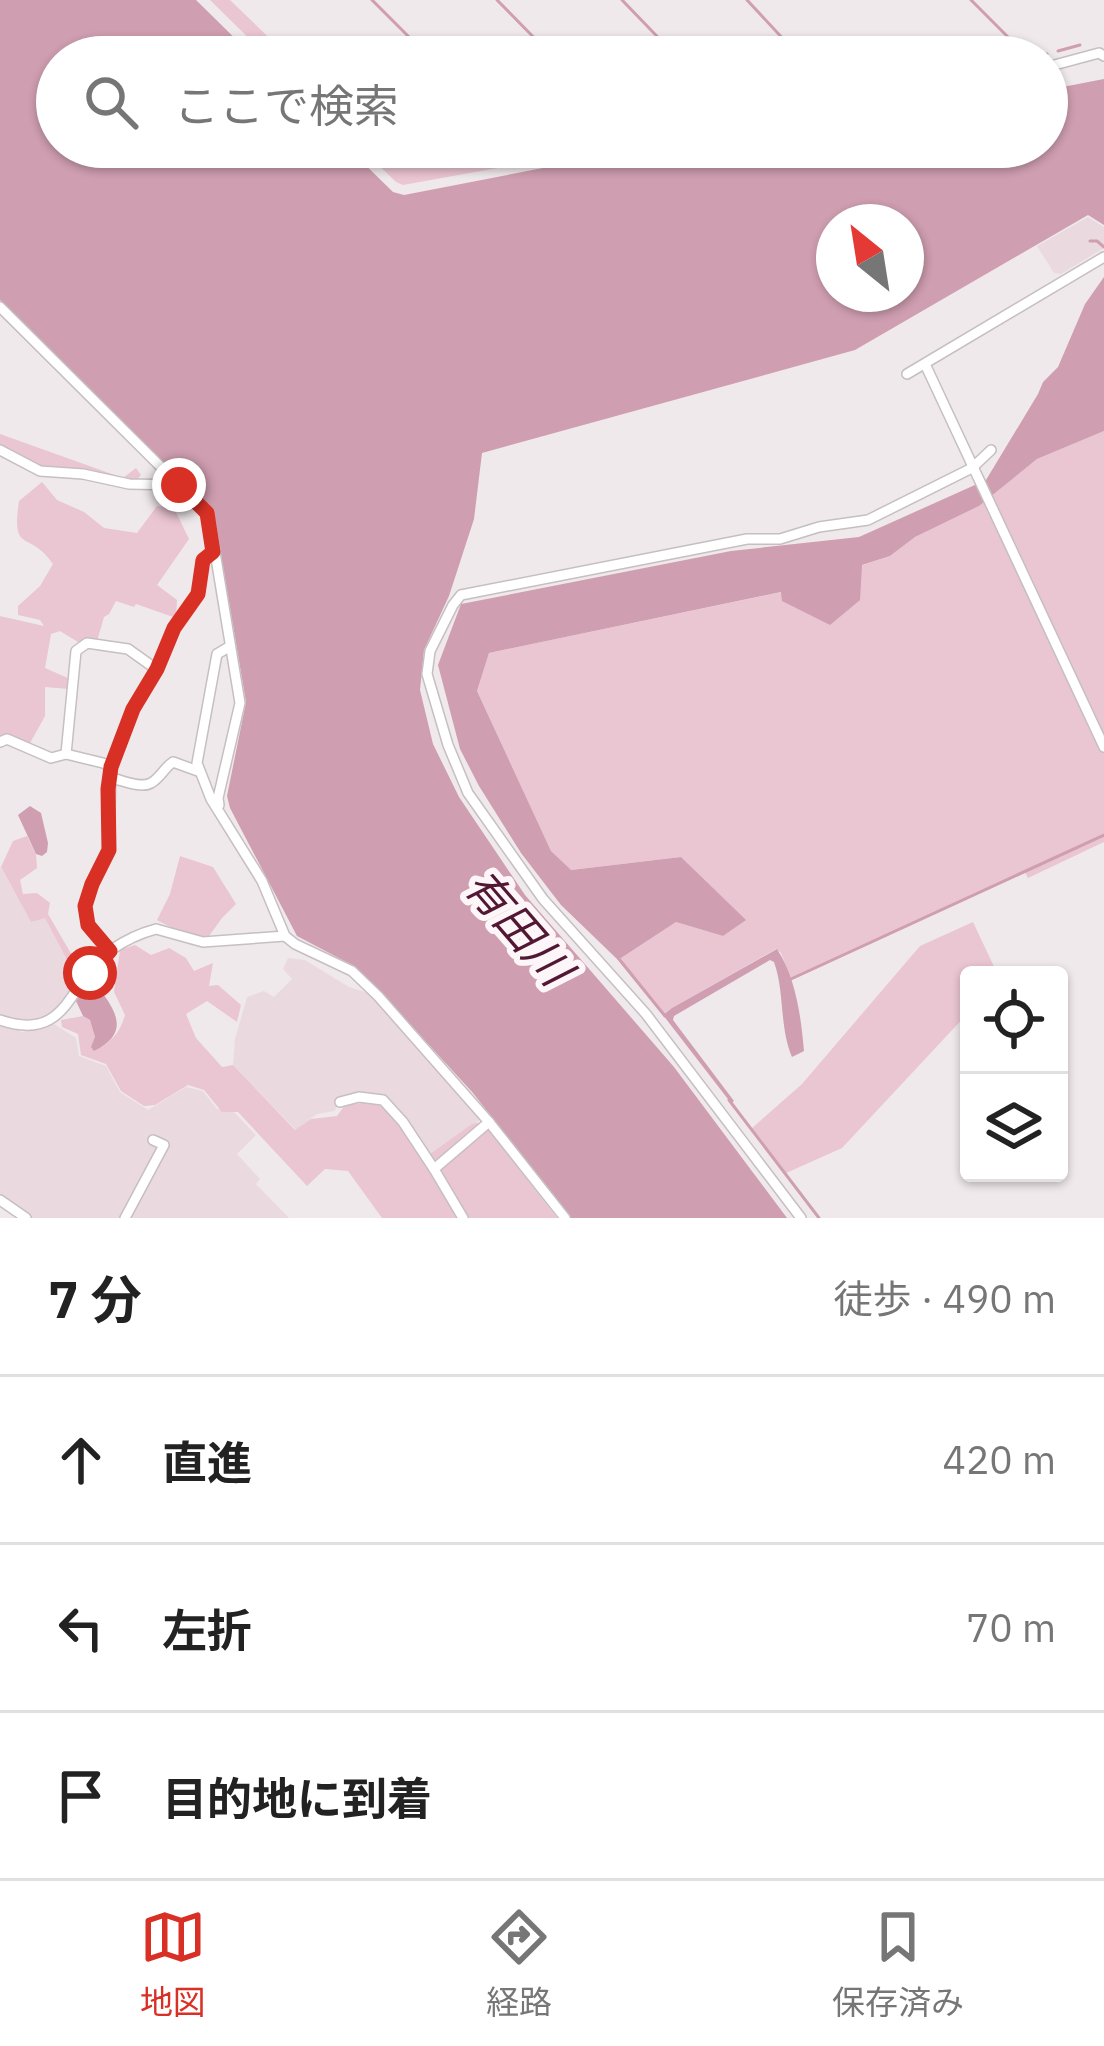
<!DOCTYPE html>
<html lang="ja">
<meta charset="utf-8">
<style>
:root{--surface:#fff;--page:#f2f2f2;--text:#222;--muted:#767676;--line:#e0e0e0;--accent:#d93025}
body{margin:0;font-family:"IBM Plex Sans","Noto Sans JP",sans-serif;background:var(--page);color:var(--text)}
.controls{position:absolute;right:36px;bottom:36px;display:grid;overflow:hidden;border-radius:12px;box-shadow:0 3px 9px #0004}
.controls button{width:108px;height:108px;display:grid;place-items:center;padding:0;border:0;border-bottom:3px solid var(--line);background:var(--surface);color:var(--text);font:60px sans-serif}
.compass{position:absolute;left:816px;top:204px;width:108px;height:108px;border-radius:50%;background:var(--surface);box-shadow:0 3px 9px #0004;rotate:330deg}
.stop{position:absolute;width:36px;height:36px;margin:-27px;border:9px solid #d93025;border-radius:50%;background:#fff}
.stop.end{background:#d93025;border-color:#fff;box-shadow:0 3px 12px #0008}
.list{margin:0;padding:0;list-style:none}
h2{display:flex;justify-content:space-between;align-items:center;height:156px;margin:0;padding:0 48px;font-size:51px}
h2 small{font-size:39px;font-weight:400;color:var(--muted)}
.list li{display:grid;grid-template-columns:78px 1fr auto;gap:36px;align-items:center;box-sizing:border-box;height:168px;padding:0 48px;border-top:3px solid var(--line)}
.list b{display:block;font-size:45px;white-space:nowrap}
.list em{font-size:39px;font-style:normal;color:var(--muted)}
.icon{flex:none;width:66px;height:66px;fill:none;stroke:currentColor;stroke-width:2;stroke-linecap:round;stroke-linejoin:round}
.map{position:relative;flex:none;width:1104px;height:1218px;overflow:hidden}
.search{position:absolute;background:var(--surface);box-shadow:0 3px 9px #0004;left:36px;right:36px;top:36px;height:132px;display:flex;align-items:center;gap:30px;box-sizing:border-box;padding:0 42px;border-radius:66px;color:var(--muted);font-size:45px}
.sheet{height:660px;background:var(--surface)}
nav{display:flex;justify-content:space-around;align-items:center;box-sizing:border-box;height:168px;border-top:3px solid var(--line);background:var(--surface);font-size:33px;color:var(--muted)}
nav a{display:grid;justify-items:center;gap:6px}
nav .on{color:var(--accent)}
.map>svg:first-child{display:block}
.built{fill:#eadae0}
.green{fill:#eac5d2}
.water{fill:#cf9eb0;fill-rule:evenodd}
.lines{fill:none;stroke-linecap:round;stroke-linejoin:round}
.stream{stroke:#cf9eb0;stroke-width:3}
.minor-casing{stroke:#c6bfc1;stroke-width:12}
.minor{stroke:#fff;stroke-width:9}
.route{stroke:#d93025;stroke-width:15}
.labels{text-anchor:middle;stroke-width:12;stroke-linejoin:round;paint-order:stroke}
.water-label{font-size:45px;font-style:italic;fill:#521733;stroke:#fdf6f9}
</style>
<div class="map">
<svg width="1104" height="1218" viewBox="0 0 1104 1218">
<rect width="100%" height="100%" fill="#f0e9eb"/>
<g class="built">
<polygon points="1088,217 1104,227 1104,248 1061,274 1054,273 1037,246"/>
<polygon points="0,866 31,922 45,917 74,972 83,976 64,1004 46,1017 34,1022 21,1022 0,1015"/>
<polygon points="288,958 305,960 349,987 369,993 481,1119 434,1161 397,1106 382,1094 343,1097 334,1111 317,1114 296,1130 233,1065 235,1039 247,997 264,991 274,997 292,979 283,969"/>
<polygon points="0,1024 22,1032 54,1024 76,1038 79,1056 106,1066 120,1092 148,1110 186,1087 203,1091 217,1109 231,1109 256,1135 237,1154 260,1179 256,1184 289,1218 29,1218 0,1197"/>
</g>
<g class="green">
<polygon points="210,0 230,0 289,57 268,57"/>
<polygon points="360,147 381,147 402,165 470,162 499,153 541,147 614,147 403,185 396,182"/>
<polygon points="1104,431 1104,842 1028,878 1025,872 791,979 781,953 776,949 672,1008 663,1015 618,960 676,922 723,936 745,920 681,857 570,870 551,851 477,691 489,653 782,592 890,556 915,537 979,506 1037,459"/>
<polygon points="0,434 123,478 136,468 141,475 136,481 37,467 0,447"/>
<path d="M42,482L57,500L84,512L104,528L137,533L157,506L174,508L189,539L157,585L177,600L176,618L136,604L134,607L116,601L109,614L104,617L97,641L78,642L60,631L51,634L45,668L70,679L69,689L45,687V716L29,745L0,739V616L44,626L40,620L18,615V606L40,586L53,564C29,529 11,556 19,501Z"/>
<polygon points="27,836 36,854 37,868 20,880 23,894 37,893 50,903 48,914 80,969 74,973 45,918 31,922 1,867 13,841"/>
<polygon points="180,856 213,867 236,904 222,918 209,936 187,936 157,920 170,894"/>
<polygon points="973,922 998,975 969,975 969,1012 842,1148 784,1174 751,1129 802,1084 920,946"/>
<path d="M135,945L151,955L169,948L186,958L194,971L213,963L209,986L218,985L241,1005L237,1022L207,1001L186,1014L196,1038L222,1067L233,1065L295,1130L311,1119L337,1116L345,1105L372,1102L389,1110L423,1159L472,1124L482,1122L557,1218H382L348,1171L325,1169L307,1186L238,1112H222L204,1090L188,1085L155,1105L144,1106L121,1091L106,1064L81,1055L78,1034L62,1027L61,1020L83,1016L90,1020L95,1037L94,1051C111,1043 120,1033 125,1015L114,992L120,950Z"/>
</g>
<g class="water">
<path d="M0,0H196L254,57H57V147H347L393,192L404,195L652,147H1047V90L1104,79V225L1088,215L855,350L482,453L474,519L449,596L424,650L420,690L433,744L459,797L525,895L674,1067L787,1218H570L473,1093L376,987L352,965L297,936L230,808L227,796L246,702L215,519L208,506L0,300ZM834,222H906V294H834Z"/>
<polygon points="381,147 390,147 410,161 489,147 541,147 499,153 470,162 413,168 402,165"/>
<polygon points="1104,277 1104,431 1037,459 979,506 915,537 890,556 862,565 860,600 830,625 782,601 781,592 489,653 477,691 551,851 571,870 681,857 746,920 723,936 676,922 618,960 561,905 521,853 479,786 460,749 438,665 461,604 731,551 859,537 986,480 1038,394 1043,382 1058,367 1085,304"/>
<polygon points="30,806 41,813 48,843 47,852 42,856 36,854 18,815"/>
<path d="M777,949C796,978 801,1017 804,1051L792,1057C779,1026 785,993 774,962L770,960L674,1016L673,1020L734,1101L731,1103L663,1015L672,1008Z"/>
<path d="M90,982L95,983C114,1008 133,1032 94,1051L91,1047L95,1037L90,1020L83,1016L76,1001Z"/>
</g>
<g class="lines">
<g class="stream">
<polyline points="372,0 429,57"/>
<polyline points="497,0 553,57"/>
<polyline points="622,0 677,57"/>
<polyline points="747,0 800,57"/>
<polyline points="971,0 1017,46"/>
<polyline points="1058,51 1080,45"/>
<polyline points="1028,57 1047,54"/>
<polyline points="1090,241 1097,241 1104,247"/>
<polyline points="619,959 665,1016"/>
<polyline points="791,979 1104,835"/>
<polyline points="729,1100 819,1218"/>
</g>
<defs>
<g id="minor">
<polyline points="1047,67 1099,53 1104,56"/>
<polyline points="0,307 179,485"/>
<polyline points="925,364 1104,747"/>
<polyline points="907,374 1104,257"/>
<polyline points="0,450 40,471 83,474 129,484 179,485 201,505 210,522 240,703 218,798 219,805"/>
<polyline points="229,647 217,654 197,763 211,799 262,881 285,936 295,944 352,971 378,996 489,1122 565,1218"/>
<polyline points="0,742 7,739 51,758 66,754 103,763 111,767"/>
<polyline points="66,754 76,651 87,643 128,649 156,669"/>
<path d="M111,778C122,780 141,789 151,783C160,778 165,767 173,762L198,771"/>
<polyline points="109,951 88,925 85,906 92,884 109,850 111,767 133,709 160,661 174,628 198,594 203,560 213,552"/>
<path d="M0,1020C70,1044 68,980 111,950C124,941 141,933 156,929L203,942L285,936"/>
<polyline points="340,1102 359,1097 383,1100 403,1122 434,1169"/>
<polyline points="0,1200 26,1218"/>
<polyline points="125,1218 164,1145 153,1140"/>
<polyline points="463,1218 434,1169 489,1122"/>
<polyline points="801,1218 646,1014 543,899 468,793 448,745 427,674 430,651 453,605 461,595 747,539 780,539 819,527 868,520 972,468 991,450"/>
</g>
</defs>
<use href="#minor" class="minor-casing"/>
<use href="#minor" class="minor"/>
</g>
<g class="lines">
<polyline class="route" points="90,973 110,951 88,925 85,906 92,884 109,850 108,789 111,767 133,709 157,669 174,628 198,594 203,560 213,552 207,513 179,485"/>
</g>
<g class="labels">
<g class="water-label">
<text transform="translate(518 927) rotate(49)" y="16">有田川</text>
</g>
</g>
</svg>
<div class="controls">
<button><svg class="icon" aria-label="locate" viewBox="0 0 24 24"><circle cx="12" cy="12" r="6"/><path d="M12 2v4M12 18v4M2 12h4M18 12h4"/></svg></button>
<button><svg class="icon" aria-label="layers" viewBox="0 0 24 24"><path d="M12 4l9 5-9 5-9-5zM3 14l9 5 9-5"/></svg></button>
</div>
<svg class="compass" viewBox="-18 -18 36 36"><path d="M0-13l5 13h-10z" fill="#e53935"/><path d="M0 13l5-13h-10z" fill="#767676"/></svg>
<div class="stop" style="left:90px;top:973px"></div>
<div class="stop end" style="left:179px;top:485px"></div>
<div class="search"><svg class="icon" aria-label="search" viewBox="0 0 24 24"><circle cx="10" cy="10" r="6"/><path d="M15 15l6 6"/></svg>ここで検索</div>
</div>
<section class="sheet">
<h2>7 分<small>徒歩 · 490 m</small></h2>
<ul class="list">
<li><svg class="icon" aria-label="ahead" viewBox="0 0 24 24"><path d="M12 20V5M6 11l6-6 6 6"/></svg><div><b>直進</b></div><em>420 m</em></li>
<li><svg class="icon" aria-label="left" viewBox="0 0 24 24"><path d="M17 20v-9H6M10 6l-5 5 5 5"/></svg><div><b>左折</b></div><em>70 m</em></li>
<li><svg class="icon" aria-label="arrive" viewBox="0 0 24 24"><path d="M6 21V4h12l-3 4 3 4H6"/></svg><div><b>目的地に到着</b></div></li>
</ul>
</section>
<nav>
<a class="on"><svg class="icon" aria-label="map" viewBox="0 0 24 24"><path d="M3 6l6-2 6 2 6-2v14l-6 2-6-2-6 2zM9 4v14M15 6v14"/></svg>地図</a>
<a><svg class="icon" aria-label="directions" viewBox="0 0 24 24"><path d="M12 3l9 9-9 9-9-9zM9 14v-3h6M13 9l2 2-2 2"/></svg>経路</a>
<a><svg class="icon" aria-label="saved" viewBox="0 0 24 24"><path d="M7 4h10v16l-5-4-5 4z"/></svg>保存済み</a>
</nav>
